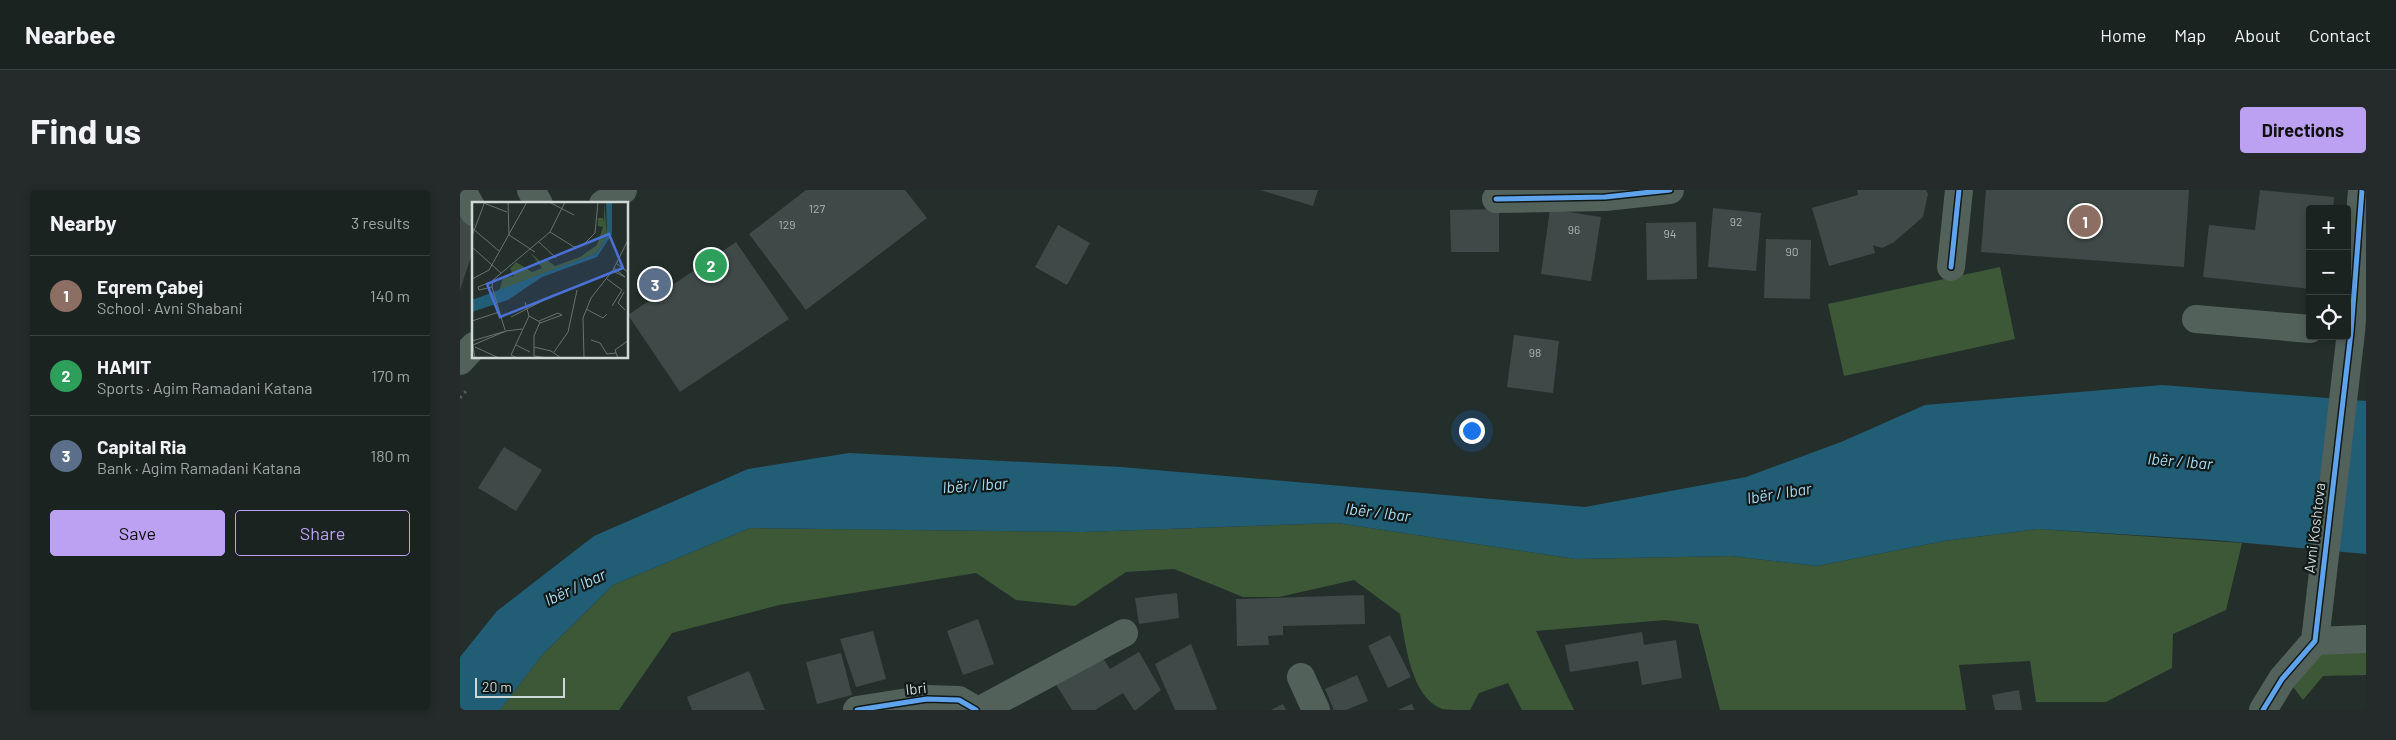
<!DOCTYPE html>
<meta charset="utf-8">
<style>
:root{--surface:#1b2321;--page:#242b2a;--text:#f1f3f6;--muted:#a0a4a5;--line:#39403f;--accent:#bca0f2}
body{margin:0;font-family:Barlow,sans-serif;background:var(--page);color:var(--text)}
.controls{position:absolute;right:15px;top:15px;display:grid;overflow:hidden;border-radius:5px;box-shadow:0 2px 8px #0003}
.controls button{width:45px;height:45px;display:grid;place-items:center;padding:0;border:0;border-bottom:1px solid var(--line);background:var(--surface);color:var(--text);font:25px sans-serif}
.scale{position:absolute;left:15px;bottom:12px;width:90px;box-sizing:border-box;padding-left:5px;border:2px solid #cdd9d7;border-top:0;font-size:14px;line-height:18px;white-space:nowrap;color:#cdd9d7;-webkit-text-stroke:4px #101918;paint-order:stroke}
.you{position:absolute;left:1011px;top:240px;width:18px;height:18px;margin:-12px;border:4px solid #fff;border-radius:50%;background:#1a73e8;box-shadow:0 0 0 8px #1a73e833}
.badge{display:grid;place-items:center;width:32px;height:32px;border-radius:50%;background:var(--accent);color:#fff;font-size:16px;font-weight:700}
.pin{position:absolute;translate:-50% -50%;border:2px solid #fff;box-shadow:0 1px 5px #0006}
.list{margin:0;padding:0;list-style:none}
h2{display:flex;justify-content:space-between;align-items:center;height:65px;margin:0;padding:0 20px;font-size:21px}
h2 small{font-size:16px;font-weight:400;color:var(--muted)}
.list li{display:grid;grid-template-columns:32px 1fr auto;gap:15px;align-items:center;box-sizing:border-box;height:80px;padding:0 20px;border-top:1px solid var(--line)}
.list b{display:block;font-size:19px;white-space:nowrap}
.list p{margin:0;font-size:16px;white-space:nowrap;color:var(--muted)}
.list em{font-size:16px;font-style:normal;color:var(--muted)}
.actions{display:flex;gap:10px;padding:15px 20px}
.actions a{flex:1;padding:11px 0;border:1px solid var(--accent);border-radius:5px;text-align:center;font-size:18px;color:var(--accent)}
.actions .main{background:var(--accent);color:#111}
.icon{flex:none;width:28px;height:28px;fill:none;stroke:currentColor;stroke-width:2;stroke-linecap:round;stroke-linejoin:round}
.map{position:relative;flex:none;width:1906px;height:520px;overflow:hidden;border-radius:5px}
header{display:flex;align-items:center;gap:30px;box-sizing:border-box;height:70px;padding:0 25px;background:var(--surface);border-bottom:1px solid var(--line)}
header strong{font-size:24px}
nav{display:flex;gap:28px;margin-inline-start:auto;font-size:18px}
.intro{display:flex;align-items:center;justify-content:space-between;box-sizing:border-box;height:120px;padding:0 30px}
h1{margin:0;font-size:35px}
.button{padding:12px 22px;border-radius:5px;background:var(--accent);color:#111;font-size:18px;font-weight:700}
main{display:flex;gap:30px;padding:0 30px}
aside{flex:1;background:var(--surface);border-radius:5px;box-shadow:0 2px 8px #0003}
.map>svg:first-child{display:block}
.green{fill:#3c5837}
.water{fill:#215d75}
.building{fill:#3f4948}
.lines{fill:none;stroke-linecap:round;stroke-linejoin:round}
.path{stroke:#525e59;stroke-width:3;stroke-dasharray:2.5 4;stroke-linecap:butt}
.minor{stroke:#53615b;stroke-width:28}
.cycleway-casing{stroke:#101918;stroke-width:8}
.cycleway{stroke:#60a3ed;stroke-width:5}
.labels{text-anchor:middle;stroke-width:4.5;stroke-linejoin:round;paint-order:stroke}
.number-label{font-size:12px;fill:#aab5b3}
.street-label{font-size:15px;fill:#cdd9d7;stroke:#101918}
.water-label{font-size:16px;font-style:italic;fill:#a7dbf4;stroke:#101918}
.inset-road{fill:none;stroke:#687370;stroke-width:1}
.view{fill:#4971d8;fill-opacity:0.15;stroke:#4971d8;stroke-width:2.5}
.inset-edge{fill:none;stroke:#cdd9d7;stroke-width:2.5}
</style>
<header>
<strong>Nearbee</strong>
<nav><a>Home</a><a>Map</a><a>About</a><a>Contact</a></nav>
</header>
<div class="intro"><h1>Find us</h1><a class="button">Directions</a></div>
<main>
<aside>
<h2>Nearby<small>3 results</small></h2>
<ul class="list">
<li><span class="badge" style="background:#8d6e63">1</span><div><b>Eqrem Çabej</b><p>School · Avni Shabani</p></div><em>140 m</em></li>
<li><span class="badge" style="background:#2e9e5b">2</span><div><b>HAMIT</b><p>Sports · Agim Ramadani Katana</p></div><em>170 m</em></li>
<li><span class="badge" style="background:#5c6f8a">3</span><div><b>Capital Ria</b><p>Bank · Agim Ramadani Katana</p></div><em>180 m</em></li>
</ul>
<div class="actions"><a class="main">Save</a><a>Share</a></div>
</aside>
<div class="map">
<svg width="1906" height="520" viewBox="0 0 1906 520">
<rect width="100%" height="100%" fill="#242f2c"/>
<g class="green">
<polygon points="1540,77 1555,149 1384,186 1368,114"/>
<path d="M877,333L1116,369L1271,366L1357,376L1484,351L1578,339L1782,353L1766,420L1713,444L1712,478L1646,512H1576L1570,471L1499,475L1506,520H1260L1238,434L1205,430L1076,441L1114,520H1062L1048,493L1019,503L1010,520C1002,520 990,520 982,519C950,506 946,454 940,424L894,390L819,407H783L714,379L666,382L615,416L556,410L516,383L319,415L212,443L159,520H40L83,464L153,395L290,338L623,342Z"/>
<polygon points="1906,457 1906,485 1863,486 1843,510 1830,493 1863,458"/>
</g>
<polygon class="water" points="1702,195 1906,211 1906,364 1754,350 1578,339 1484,351 1357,376 1271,366 1116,369 877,333 623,342 290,338 153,395 83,464 40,520 0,520 0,467 37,421 134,346 288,279 389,263 661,277 1125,317 1286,287 1381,252 1465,215"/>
<g class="building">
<polygon points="346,0 445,0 467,28 346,120 289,44"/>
<polygon points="800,0 858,0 853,16"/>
<polygon points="1397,0 1466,0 1468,4 1463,27 1434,52 1422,58 1413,55 1415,63 1369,76 1352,18 1398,5"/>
<polygon points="1526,0 1729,0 1724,77 1521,62"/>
<polygon points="1800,0 1874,7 1873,19 1850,19 1850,99 1743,87 1749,35 1795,40"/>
<polygon points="0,5 14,32 14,58 0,100"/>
<polygon points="1253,18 1301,23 1296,81 1248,77"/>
<polygon points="1039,19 1039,62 991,62 990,20"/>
<polygon points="1090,19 1141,27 1131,91 1081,84"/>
<polygon points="1236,32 1237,89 1187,90 1186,33"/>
<polygon points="598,35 630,53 607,95 575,77"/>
<polygon points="1306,49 1351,50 1350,109 1304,108"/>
<polygon points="276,52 329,129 220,202 168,125"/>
<polygon points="1054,145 1099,151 1093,203 1047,197"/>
<polygon points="44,257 82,280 56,321 18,298"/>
<polygon points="717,403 719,428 679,434 675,408"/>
<polygon points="904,405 905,434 823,436 823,445 808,446 809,455 777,456 776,409"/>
<polygon points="518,429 534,474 503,485 487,441"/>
<polygon points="413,441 426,489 396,497 380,449"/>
<polygon points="1182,442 1184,455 1216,450 1222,488 1182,495 1178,471 1110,482 1105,455"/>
<polygon points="930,445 951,487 928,498 908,456"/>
<polygon points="731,454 757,519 755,520 715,520 695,474"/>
<polygon points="679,462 701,500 676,520 674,520 663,503 635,520 612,520 595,493 641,465 650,479"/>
<polygon points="381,463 392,505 357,514 346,472"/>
<polygon points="289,481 305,520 232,520 227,507"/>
<polygon points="897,485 908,511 886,520 874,520 865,499"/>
<polygon points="1559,500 1562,520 1535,520 1532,505"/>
<polygon points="823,514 826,520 811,520"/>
<polygon points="952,514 954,520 938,520"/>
</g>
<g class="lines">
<polyline class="path" points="0,208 7,200"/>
<g class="minor">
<polyline points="2,0 14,22"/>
<polyline points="71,0 79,14"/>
<polyline points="1036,9 1145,7 1210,0"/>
<polyline points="143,14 163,0"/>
<polyline points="1491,77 1499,0"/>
<polyline points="1736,129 1850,139"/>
<polyline points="0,171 14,156"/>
<polyline points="1855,451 1906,449"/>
<polyline points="841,487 856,520"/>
<polyline points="397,520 467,509 499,510 516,520"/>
<polyline points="520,520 664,443"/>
<polyline points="1803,520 1822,489 1855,451 1891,142 1902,0"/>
</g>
<defs>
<g id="cycleway">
<polyline points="1036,9 1145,7 1210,0"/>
<polyline points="1491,77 1499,0"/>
<polyline points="397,520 467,509 499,510 516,520"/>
<polyline points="1803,520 1822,489 1855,451 1891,142 1902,0"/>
</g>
</defs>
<use href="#cycleway" class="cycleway-casing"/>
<use href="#cycleway" class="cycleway"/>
</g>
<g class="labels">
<g class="number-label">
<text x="357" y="23">127</text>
<text x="1276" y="36">92</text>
<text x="327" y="39">129</text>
<text x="1114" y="44">96</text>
<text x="1210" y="48">94</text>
<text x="1332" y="66">90</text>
<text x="1075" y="167">98</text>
</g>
<g class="street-label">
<text transform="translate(1855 338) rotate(-83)" y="5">Avni Koshtova</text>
<text transform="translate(456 499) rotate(-6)" y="5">Ibri</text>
</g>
<g class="water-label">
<text transform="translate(1720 271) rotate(5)" y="6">Ibër / Ibar</text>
<text transform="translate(515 295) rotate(-4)" y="6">Ibër / Ibar</text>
<text transform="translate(1319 303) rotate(-9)" y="6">Ibër / Ibar</text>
<text transform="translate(918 322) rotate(7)" y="6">Ibër / Ibar</text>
<text transform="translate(115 397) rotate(-25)" y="6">Ibër / Ibar</text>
</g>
</g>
<g transform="translate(12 12)">
<rect width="156" height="156" fill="#242f2c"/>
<path d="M132,0L135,32L130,44L123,52L27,89L31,76L42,74L38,67L44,60L60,70L70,66L58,50L70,61L75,58L83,64L108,55L125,43L131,25L126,24V16H131L132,21Z" fill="#3c5837"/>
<path d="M134,0H140V32L125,55L70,75L36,98L0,110V98L123,52L130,44L135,32Z" fill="#215d75"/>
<path class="inset-road" d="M9,0L35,10M36,0L37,33L63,50M77,0L102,13M0,26L27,49M78,30L102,45L111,43L123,31L126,0M0,34L12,2M67,40L84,56M0,45L29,71M144,61L157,71M141,69L153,75L142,66M0,77L17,68L55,0M135,77L150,88L140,104M16,81L6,85L7,88L20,85M152,90L146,101L153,108M114,107L131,116L135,112M57,114L68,120L62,134V154L77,156M39,115L84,92M0,119L27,110M67,119L86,111L90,113L68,121M33,128L20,85L21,78L78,30L93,0M34,129L50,127M119,138L128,141L135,152L144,151M1,143L34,129L0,139L3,156M44,143L58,150M3,145L27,156M62,145L79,149L89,156M82,150L96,130L105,88M45,156L39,153L57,114L53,100M112,156L111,116L119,96L141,68L157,36M146,156L143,148L157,138"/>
<path class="view" d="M137,32L151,66L28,115L15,82Z"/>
<rect width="156" height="156" class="inset-edge"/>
</g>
</svg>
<div class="controls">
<button>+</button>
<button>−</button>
<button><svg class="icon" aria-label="locate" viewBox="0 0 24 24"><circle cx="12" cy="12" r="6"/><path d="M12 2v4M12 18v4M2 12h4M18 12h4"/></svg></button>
</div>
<div class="scale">20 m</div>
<div class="you"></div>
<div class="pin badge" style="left:1625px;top:31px;background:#8d6e63">1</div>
<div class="pin badge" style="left:251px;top:75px;background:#2e9e5b">2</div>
<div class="pin badge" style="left:195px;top:94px;background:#5c6f8a">3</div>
</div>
</main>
